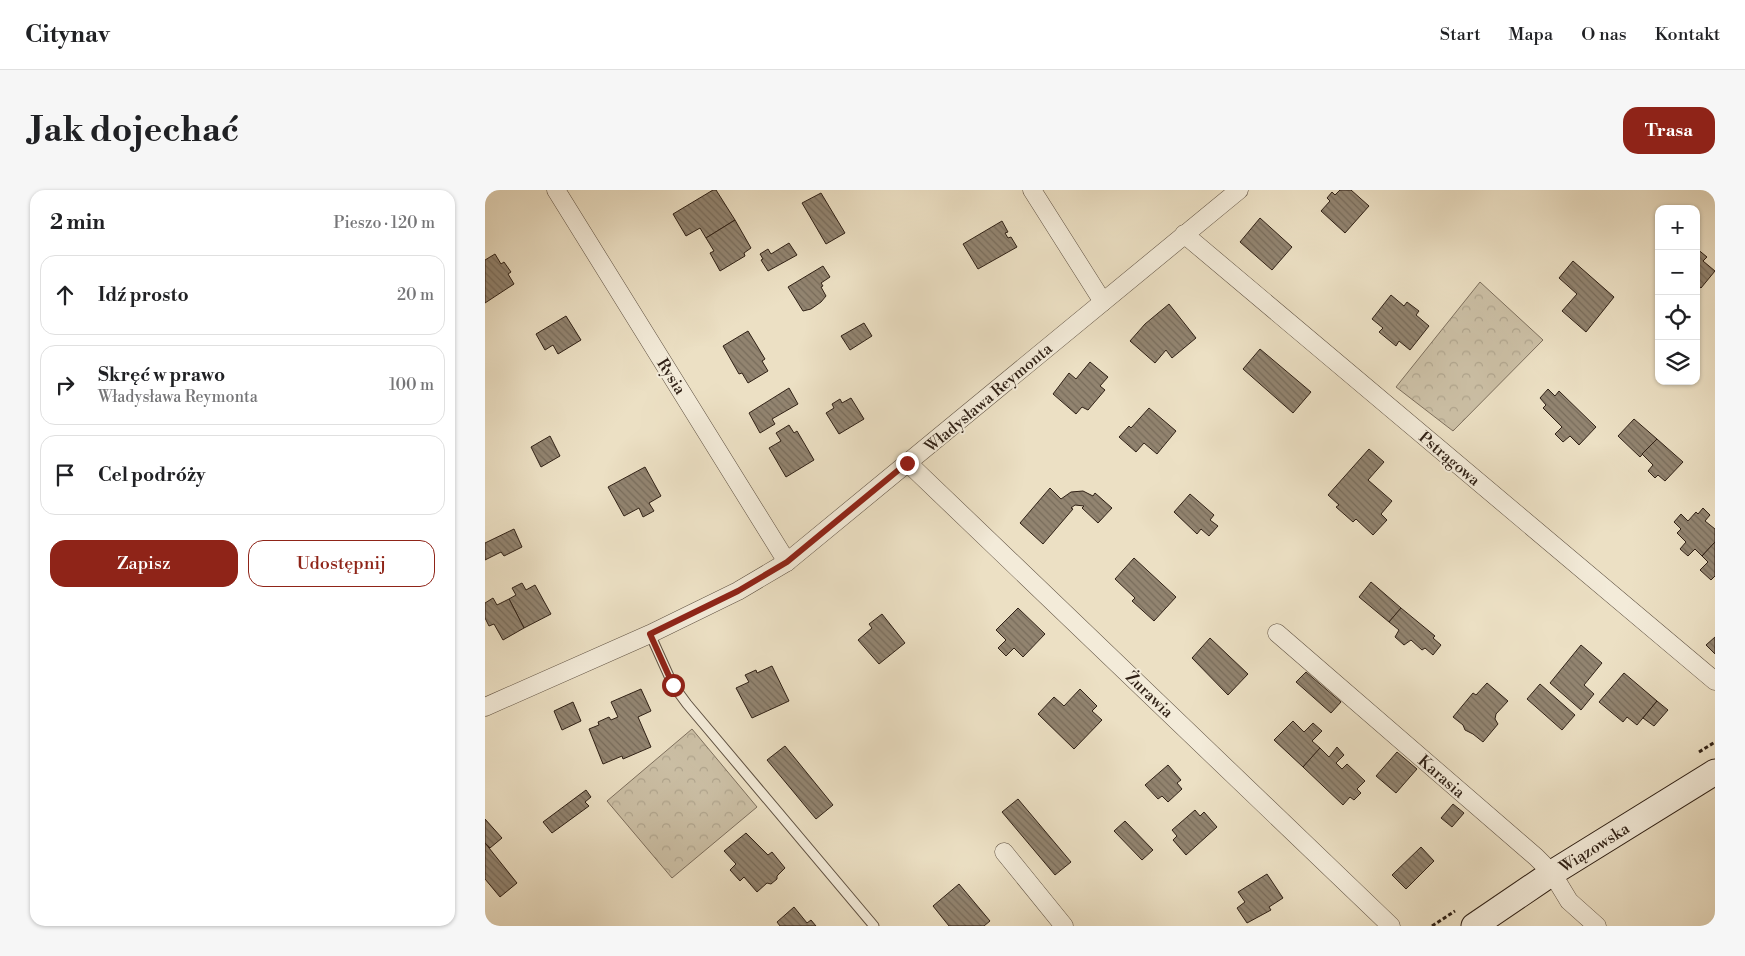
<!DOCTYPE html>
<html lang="pl">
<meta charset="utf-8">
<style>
:root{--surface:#fff;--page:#f6f6f6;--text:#202124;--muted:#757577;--line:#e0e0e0;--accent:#8f2418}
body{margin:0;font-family:"Libre Bodoni",serif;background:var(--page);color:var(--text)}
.controls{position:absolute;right:15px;top:15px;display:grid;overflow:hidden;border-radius:10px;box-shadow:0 1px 4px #0004}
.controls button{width:45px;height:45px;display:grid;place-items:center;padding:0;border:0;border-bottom:1px solid var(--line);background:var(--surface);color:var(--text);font:25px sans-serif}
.stop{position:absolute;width:15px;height:15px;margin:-11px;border:4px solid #8f2418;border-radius:50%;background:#fff}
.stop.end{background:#8f2418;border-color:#fff;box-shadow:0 1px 5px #0008}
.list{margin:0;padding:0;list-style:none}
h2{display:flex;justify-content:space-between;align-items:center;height:65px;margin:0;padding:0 20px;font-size:21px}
h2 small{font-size:16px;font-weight:400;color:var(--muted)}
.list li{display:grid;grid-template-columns:32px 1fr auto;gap:15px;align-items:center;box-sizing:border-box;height:80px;margin:0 10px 10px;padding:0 10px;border:1px solid var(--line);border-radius:15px}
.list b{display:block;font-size:19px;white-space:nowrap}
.list p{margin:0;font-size:16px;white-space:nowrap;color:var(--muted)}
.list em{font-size:16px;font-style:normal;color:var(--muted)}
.actions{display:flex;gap:10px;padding:15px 20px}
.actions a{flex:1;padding:11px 0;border:1px solid var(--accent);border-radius:15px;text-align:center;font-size:18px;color:var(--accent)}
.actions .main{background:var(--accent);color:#fff}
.icon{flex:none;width:28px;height:28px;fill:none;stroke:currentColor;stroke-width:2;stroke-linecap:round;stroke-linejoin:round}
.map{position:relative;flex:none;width:1230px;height:736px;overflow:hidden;border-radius:15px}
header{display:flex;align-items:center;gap:30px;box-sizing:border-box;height:70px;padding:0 25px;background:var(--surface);border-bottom:1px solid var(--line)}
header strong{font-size:24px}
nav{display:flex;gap:28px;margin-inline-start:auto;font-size:18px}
.intro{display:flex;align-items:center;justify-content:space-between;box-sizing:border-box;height:120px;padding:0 30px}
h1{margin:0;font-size:35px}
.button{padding:12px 22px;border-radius:15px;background:var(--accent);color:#fff;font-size:18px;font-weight:700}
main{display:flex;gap:30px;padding:0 30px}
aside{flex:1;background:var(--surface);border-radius:15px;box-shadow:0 1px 4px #0004}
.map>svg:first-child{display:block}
.forest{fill:url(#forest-crowns);stroke:#7e705e}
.building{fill:url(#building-back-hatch);stroke:#302116}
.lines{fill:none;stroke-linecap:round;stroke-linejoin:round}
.lane-casing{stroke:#5f5142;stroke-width:11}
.street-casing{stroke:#5f5142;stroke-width:19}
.secondary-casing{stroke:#302116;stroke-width:27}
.path{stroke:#302116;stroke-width:3;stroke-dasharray:4 2.5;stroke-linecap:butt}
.lane{stroke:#f3ebd9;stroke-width:9}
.street{stroke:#f3ebd9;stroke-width:18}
.secondary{stroke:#f3ebd9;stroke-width:25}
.route{stroke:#8f2418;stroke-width:6}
.labels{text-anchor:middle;stroke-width:4;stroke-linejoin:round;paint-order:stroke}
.street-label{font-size:16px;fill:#302116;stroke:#f3ebd9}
</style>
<header>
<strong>Citynav</strong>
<nav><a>Start</a><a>Mapa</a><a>O nas</a><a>Kontakt</a></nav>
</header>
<div class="intro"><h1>Jak dojechać</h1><a class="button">Trasa</a></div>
<main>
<aside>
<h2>2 min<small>Pieszo · 120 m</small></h2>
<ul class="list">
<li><svg class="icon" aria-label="ahead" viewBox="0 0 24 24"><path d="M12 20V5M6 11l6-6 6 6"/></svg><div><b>Idź prosto</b></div><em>20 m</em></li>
<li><svg class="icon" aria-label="right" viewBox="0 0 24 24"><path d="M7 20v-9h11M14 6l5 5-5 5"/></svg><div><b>Skręć w prawo</b><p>Władysława Reymonta</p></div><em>100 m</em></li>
<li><svg class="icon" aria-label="arrive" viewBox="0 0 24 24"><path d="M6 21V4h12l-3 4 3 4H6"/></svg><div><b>Cel podróży</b></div></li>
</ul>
<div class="actions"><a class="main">Zapisz</a><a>Udostępnij</a></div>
</aside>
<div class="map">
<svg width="1230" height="736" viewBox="0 0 1230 736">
<defs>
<pattern id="forest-crowns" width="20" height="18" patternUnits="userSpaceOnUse" patternTransform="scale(1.25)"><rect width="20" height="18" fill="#ccc0a6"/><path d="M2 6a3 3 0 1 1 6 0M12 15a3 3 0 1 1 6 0" fill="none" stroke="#b0a58e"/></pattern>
<pattern id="building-back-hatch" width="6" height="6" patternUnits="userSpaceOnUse" patternTransform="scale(1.25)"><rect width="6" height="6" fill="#928470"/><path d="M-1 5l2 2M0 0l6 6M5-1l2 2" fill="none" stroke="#786c5b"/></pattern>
</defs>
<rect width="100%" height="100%" fill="#ece0c4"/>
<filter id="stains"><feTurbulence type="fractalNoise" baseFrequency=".004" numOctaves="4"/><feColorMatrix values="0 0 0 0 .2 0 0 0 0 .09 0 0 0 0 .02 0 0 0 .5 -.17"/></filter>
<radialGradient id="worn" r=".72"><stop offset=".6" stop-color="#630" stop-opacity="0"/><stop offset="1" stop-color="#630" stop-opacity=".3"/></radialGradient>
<g class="forest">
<polygon points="995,92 1058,150 968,241 911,197"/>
<polygon points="207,539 272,617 187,688 122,611"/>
</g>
<g class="building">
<polygon points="228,0 231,0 250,30 221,48 215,38 201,46 188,24"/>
<polygon points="855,0 866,0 884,16 860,43 836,21 845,11 842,8 847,2 850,5"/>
<polygon points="336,3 360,43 341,54 317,13"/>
<polygon points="775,28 807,57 787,80 755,52"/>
<polygon points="250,30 266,58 259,63 260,66 235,81 225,63 229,61 221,48"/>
<polygon points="517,31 523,42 520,43 523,48 526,47 532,57 493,79 478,54"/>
<polygon points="304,53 312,65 283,81 276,70 278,69 275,64 283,59 286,64"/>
<polygon points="1211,58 1222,67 1218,71 1230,81 1216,98 1211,94"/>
<polygon points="10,64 16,74 19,72 26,82 23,84 29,94 0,113 0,70"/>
<polygon points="1088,71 1129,107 1101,142 1077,121 1092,104 1074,88"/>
<polygon points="338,76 345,87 336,93 338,96 336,97 341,106 336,112 326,119 318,121 303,97"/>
<polygon points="906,105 919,116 922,112 934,121 931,125 944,136 925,160 914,151 911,156 894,142 898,138 887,129"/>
<polygon points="684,114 711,148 687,168 681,160 670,173 645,151 660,134"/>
<polygon points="81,126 96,150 73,164 68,155 60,160 51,144"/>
<polygon points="379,133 387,146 365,160 356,146"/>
<polygon points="263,141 280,169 277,171 283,181 263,193 257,183 254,184 238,156"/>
<polygon points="775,159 826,202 808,223 758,179"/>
<polygon points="605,172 623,187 615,196 620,200 603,220 597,217 591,224 568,204 584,183 591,189"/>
<polygon points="304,198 313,214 287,229 290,234 275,243 264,223"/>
<polygon points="1063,199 1070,206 1074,201 1111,237 1094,255 1085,246 1078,252 1070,244 1077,237 1058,218 1061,215 1055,208"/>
<polygon points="366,208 379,229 354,244 341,223 349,218 347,214 355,209 357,213"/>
<polygon points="664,218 691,241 672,264 659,253 651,262 634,247 644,236 646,238"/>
<polygon points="1149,229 1172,249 1155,267 1133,246"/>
<polygon points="304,235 309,243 312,241 329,270 301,287 284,258 296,251 291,243"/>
<polygon points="65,246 75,266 56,277 46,257"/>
<polygon points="1172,249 1198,272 1180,291 1173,285 1170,288 1163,281 1168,275 1157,264"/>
<polygon points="884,259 899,272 883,290 907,311 896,324 902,330 888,345 871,329 868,332 851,317 854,315 843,305"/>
<polygon points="160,277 176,306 164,313 169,321 158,327 154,318 139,326 123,297"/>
<polygon points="565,298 576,309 586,302 598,301 608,306 610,303 627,318 613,333 597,318 599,316 590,315 586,318 588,319 558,354 535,333"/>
<polygon points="705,304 729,325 725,330 733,336 724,346 716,339 712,344 689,322"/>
<polygon points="1218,318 1225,325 1220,331 1230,339 1230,352 1217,366 1210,359 1203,366 1195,359 1201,352 1192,343 1196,339 1189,332 1196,324 1203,331 1211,322 1213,324"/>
<polygon points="29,339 37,357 19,366 16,362 0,370 0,353"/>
<polygon points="1230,352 1230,386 1226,390 1215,380 1223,372 1217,366"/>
<polygon points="649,368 691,407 669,431 647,411 650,408 630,389"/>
<polygon points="886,392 916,418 904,432 874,407"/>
<polygon points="37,393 41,400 50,395 66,424 39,438 24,409 31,405 27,398"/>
<polygon points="8,408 12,415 24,409 39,438 18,450 9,434 4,436 0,428 0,413"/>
<polygon points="533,418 560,444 538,467 529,458 521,466 513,458 521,450 511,440"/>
<polygon points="916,418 950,446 948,448 956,455 948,465 940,458 937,460 926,450 919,455 910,447 914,440 904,432"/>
<polygon points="397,424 420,453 394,474 373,450 387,438 384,434"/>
<polygon points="1230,447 1230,464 1221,455"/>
<polygon points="725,448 763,484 743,505 707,468"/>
<polygon points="1096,455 1117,473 1099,495 1109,504 1096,520 1065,493"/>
<polygon points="287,476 304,511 267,528 251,498 264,492 260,485 271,480 272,483"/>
<polygon points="821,482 856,512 846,523 811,492"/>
<polygon points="1139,483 1172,511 1152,535 1142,527 1138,532 1114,512"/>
<polygon points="1002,493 1023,511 1011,524 1010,529 1013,534 998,552 988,544 980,540 978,535 968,527 988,503 991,505"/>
<polygon points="1055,494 1090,525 1077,540 1042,509"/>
<polygon points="156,499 166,521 153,527 166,557 138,569 137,566 118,574 104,539 114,535 113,532 124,527 126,530 133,527 126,512"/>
<polygon points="595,499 612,516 607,521 617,530 589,559 553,524 569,507 579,516"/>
<polygon points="1172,511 1183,520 1169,536 1158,528"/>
<polygon points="88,512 96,531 77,540 69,521"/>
<polygon points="808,531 819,542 828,533 837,541 827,551 835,558 818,577 789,550"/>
<polygon points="300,556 348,615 331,629 282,570"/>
<polygon points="852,557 859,565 851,573 857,579 862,574 880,591 872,599 876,603 869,610 865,607 858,615 818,577 835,558 844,567"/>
<polygon points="912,562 932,579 911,603 891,586"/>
<polygon points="683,575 696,590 692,593 697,599 683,612 677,606 673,609 660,595"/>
<polygon points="101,600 106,607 100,612 104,616 67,643 58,632"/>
<polygon points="533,609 586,672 570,685 517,622"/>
<polygon points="968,614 979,623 967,637 956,628"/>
<polygon points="710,620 715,626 719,622 732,637 701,665 688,650 692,646 687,640"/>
<polygon points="0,629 17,648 5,658 0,653"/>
<polygon points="640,631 668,660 657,670 629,641"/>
<polygon points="261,643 283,665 287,662 300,678 292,686 292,689 286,694 282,693 272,702 259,687 255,691 245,680 251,674 239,661"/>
<polygon points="0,653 32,693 15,707 0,689"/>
<polygon points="936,657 949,671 921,699 907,685"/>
<polygon points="782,684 798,708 784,717 786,720 762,733 752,718 760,712 753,702"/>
<polygon points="474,694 505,731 499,736 464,736 448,716"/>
<polygon points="309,717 322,733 326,730 331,736 295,736 292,732"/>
</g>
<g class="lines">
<defs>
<polyline id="lane" points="165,444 188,495 202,514 389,736"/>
<g id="street">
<polyline points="71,0 302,372"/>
<polyline points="547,0 618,112"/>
<polyline points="699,44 1230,491"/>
<polyline points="423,273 906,736"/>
<polyline points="792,443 1051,667 1067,683 1084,711 1112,736"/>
<polyline points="0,517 165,444 253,401 302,372 754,0"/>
<polyline points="519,662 579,736"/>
</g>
<polyline id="secondary" points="989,736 1067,683 1230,582"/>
</defs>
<use href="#lane" class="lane-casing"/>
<use href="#street" class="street-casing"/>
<use href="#secondary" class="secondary-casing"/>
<g class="path">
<polyline points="1214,562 1230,552"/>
<polyline points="947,736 970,721"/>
</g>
<use href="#lane" class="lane"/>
<use href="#street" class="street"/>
<use href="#secondary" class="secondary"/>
</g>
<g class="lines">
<polyline class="route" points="188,495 165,444 253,401 302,372 422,273"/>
</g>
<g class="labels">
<g class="street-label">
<text transform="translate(187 186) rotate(58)" y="6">Rysia</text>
<text transform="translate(503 207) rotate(-40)" y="6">Władysława Reymonta</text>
<text transform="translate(965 268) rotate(40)" y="6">Pstrągowa</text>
<text transform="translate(665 504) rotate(44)" y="6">Żurawia</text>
<text transform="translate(957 586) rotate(41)" y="6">Karasia</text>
<text transform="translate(1109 657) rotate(-32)" y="6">Wiązowska</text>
</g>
</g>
<rect width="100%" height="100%" filter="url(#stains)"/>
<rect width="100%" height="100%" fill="url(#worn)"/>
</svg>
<div class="controls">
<button>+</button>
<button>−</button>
<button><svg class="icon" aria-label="locate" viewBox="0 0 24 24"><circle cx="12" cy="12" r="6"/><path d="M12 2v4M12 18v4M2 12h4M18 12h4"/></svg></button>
<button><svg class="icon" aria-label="layers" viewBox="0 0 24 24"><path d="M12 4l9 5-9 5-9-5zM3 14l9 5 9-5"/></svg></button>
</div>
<div class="stop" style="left:188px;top:495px"></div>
<div class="stop end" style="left:422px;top:273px"></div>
</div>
</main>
